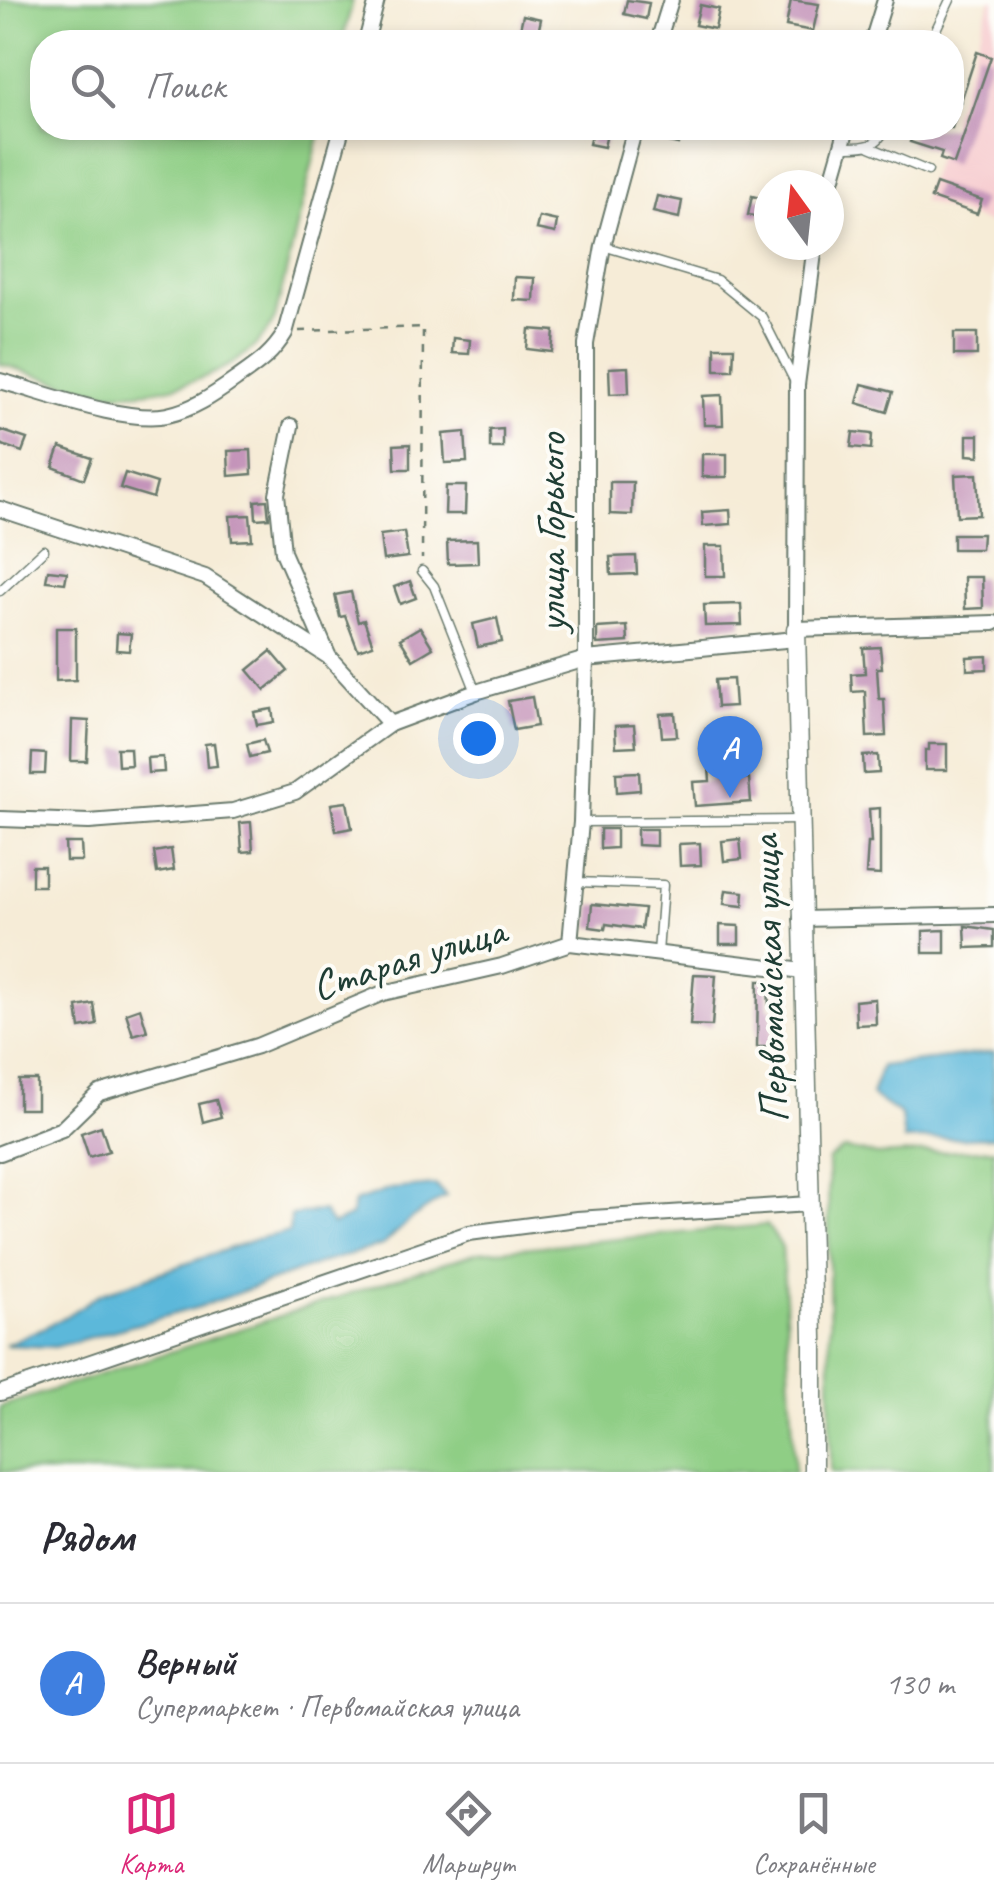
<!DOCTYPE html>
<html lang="ru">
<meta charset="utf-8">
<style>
:root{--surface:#fff;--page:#f2f2f3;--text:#2b2b33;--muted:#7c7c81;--line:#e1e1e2;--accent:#db2777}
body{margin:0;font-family:Caveat,sans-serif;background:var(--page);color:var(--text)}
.compass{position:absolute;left:754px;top:170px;width:90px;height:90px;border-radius:50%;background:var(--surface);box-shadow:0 5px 15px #0003;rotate:345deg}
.you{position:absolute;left:478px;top:738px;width:35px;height:35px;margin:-25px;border:8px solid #fff;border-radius:50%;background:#1a73e8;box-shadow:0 0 0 15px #1a73e833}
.badge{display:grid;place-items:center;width:65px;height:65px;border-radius:50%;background:var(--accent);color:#fff;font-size:32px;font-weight:700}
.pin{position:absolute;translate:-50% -82px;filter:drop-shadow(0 2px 5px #0008)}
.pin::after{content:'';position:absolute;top:52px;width:35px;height:30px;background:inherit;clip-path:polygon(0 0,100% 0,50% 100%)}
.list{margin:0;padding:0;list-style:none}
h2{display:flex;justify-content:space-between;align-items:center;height:130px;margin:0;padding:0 40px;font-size:42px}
h2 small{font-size:32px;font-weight:400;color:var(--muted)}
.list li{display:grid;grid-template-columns:65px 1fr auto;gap:30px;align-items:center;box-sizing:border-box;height:160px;padding:0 40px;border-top:2px solid var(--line)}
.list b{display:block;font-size:38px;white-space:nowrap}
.list p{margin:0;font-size:32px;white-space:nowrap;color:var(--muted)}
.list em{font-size:32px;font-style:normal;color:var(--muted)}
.icon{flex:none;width:55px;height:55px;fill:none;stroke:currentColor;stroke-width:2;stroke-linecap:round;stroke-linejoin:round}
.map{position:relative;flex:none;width:994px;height:1472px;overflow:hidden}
.search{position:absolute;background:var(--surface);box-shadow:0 5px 15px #0003;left:30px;right:30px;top:30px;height:110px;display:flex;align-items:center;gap:25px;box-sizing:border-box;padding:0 35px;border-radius:40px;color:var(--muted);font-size:38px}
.sheet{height:290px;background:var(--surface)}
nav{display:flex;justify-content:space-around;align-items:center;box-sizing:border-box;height:140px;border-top:2px solid var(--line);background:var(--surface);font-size:28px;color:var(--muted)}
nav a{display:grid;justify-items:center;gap:5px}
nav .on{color:var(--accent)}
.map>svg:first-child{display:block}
.built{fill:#f7cfd2}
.green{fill:#8fce85;stroke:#57865c;stroke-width:2.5}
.water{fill:#5cb8da;stroke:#3e7a87;stroke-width:2.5}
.building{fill:#c494ba}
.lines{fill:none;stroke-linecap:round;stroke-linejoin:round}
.service-casing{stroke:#6a7a6d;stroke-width:11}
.minor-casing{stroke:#6a7a6d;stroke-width:18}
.tertiary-casing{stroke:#6a7a6d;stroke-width:21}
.path{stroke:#6a7a6d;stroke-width:2.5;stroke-dasharray:8 8;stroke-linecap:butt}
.service{stroke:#fff;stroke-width:8}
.minor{stroke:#fff;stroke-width:14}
.tertiary{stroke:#fff;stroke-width:18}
.labels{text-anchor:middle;stroke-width:8;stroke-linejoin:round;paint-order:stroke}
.street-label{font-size:42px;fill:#1f3d34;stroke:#fdfcf7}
</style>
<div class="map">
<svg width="994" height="1472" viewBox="0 0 994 1472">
<rect width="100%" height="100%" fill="#fdfcf7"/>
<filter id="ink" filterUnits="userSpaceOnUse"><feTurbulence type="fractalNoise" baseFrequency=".01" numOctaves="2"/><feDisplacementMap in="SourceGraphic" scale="20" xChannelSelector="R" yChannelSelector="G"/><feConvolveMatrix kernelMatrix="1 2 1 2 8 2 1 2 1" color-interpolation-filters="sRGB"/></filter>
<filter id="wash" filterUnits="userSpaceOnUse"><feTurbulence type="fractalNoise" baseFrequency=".0048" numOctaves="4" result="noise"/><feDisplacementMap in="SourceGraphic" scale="40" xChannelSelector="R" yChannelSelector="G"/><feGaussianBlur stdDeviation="2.25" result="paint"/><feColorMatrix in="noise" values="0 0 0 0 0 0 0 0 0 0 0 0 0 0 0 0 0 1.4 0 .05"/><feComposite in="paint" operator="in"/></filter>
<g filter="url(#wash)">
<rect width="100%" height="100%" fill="#f6ecd7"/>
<polygon class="built" points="991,0 994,0 994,225 922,201 947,128 952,128 952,116"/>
<g class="green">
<path d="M0,0H353L342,42H42V128H321L275,318C248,373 171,394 113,393C83,392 31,372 0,364Z"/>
<polygon points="844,1149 878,1155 994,1149 994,1472 831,1472 828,1160"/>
<polygon points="767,1225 782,1247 795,1472 0,1472 0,1407 478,1252"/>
</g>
<g class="water">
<polygon points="994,1052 994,1137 904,1140 901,1115 871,1095 881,1066"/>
<polygon points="435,1185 446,1196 411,1219 383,1245 324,1262 199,1307 55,1347 5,1345 60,1320 100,1294 256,1239 289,1232 291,1215 323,1211 332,1225 351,1216 354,1202 391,1189"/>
</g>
<g id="blocks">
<g class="building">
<polygon points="627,0 649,3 646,19 624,14"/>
<polygon points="791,0 819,4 813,31 786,26"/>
<polygon points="700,5 719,9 715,29 695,25"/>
<polygon points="523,15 541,19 538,33 520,29"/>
<polygon points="977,52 991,57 954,164 940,159 942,152 910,142 915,128 952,128"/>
<polygon points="656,128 682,128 678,144 654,139"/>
<polygon points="592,131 607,134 604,147 589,144"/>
<polygon points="936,184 982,200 977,214 931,198"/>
<polygon points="657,196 682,201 679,218 653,212"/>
<polygon points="752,196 764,199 760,217 748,215"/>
<polygon points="539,217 557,221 555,233 536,229"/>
<polygon points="515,277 535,278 534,301 514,300"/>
<polygon points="529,329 554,331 552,352 527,349"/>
<rect x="954" y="333" width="23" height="22"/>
<polygon points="453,338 470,340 469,354 452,353"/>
<polygon points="715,347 734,347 733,370 715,370"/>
<polygon points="628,367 629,393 610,394 609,368"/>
<polygon points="862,384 893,392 887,412 857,403"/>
<polygon points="722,395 723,425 704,425 703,396"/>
<polygon points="503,429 503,448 490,448 490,430"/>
<polygon points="0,430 27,439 22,452 0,444"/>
<polygon points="465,432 467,462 445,463 443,434"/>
<polygon points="853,432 872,434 871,449 851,447"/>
<polygon points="967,435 979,435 979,456 967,455"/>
<polygon points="410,444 410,469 395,469 394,445"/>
<polygon points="60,447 92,458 84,479 53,467"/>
<polygon points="251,450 252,474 229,476 228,451"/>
<rect x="702" y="454" width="25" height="23"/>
<polygon points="125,473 157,483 153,498 120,488"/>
<polygon points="977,474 979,515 957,516 955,475"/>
<polygon points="610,482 633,482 632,515 610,514"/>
<polygon points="446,486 466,486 465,514 445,514"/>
<polygon points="267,500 269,518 256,519 255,501"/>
<polygon points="730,510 731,524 703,526 702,512"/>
<polygon points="250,515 252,540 232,541 230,516"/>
<polygon points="404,532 408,557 383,560 380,535"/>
<polygon points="953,534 982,534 981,549 953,549"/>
<polygon points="477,540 478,563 448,564 447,541"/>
<polygon points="705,546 724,546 725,576 705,576"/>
<polygon points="636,556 637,574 611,575 610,557"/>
<polygon points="48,570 67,572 65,583 46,581"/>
<polygon points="964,577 982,577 983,608 965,609"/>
<polygon points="410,581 416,598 400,604 394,587"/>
<polygon points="351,592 358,622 364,620 373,645 358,650 345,616 340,617 335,595"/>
<polygon points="741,604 742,625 705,626 704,605"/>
<polygon points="497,618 502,642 478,647 473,624"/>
<polygon points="627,626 628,642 597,644 597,628"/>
<polygon points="420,627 433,648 413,660 400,639"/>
<polygon points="56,628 76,628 76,680 56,681"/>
<polygon points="117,633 131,634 129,651 116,650"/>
<polygon points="880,647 882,668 877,668 879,699 884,699 886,736 867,737 865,691 852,692 851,674 865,673 863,648"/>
<polygon points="271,651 288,671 265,690 248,670"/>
<polygon points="987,656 987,669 967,670 967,657"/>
<polygon points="733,679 735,706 717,707 715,680"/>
<polygon points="532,697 537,726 514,730 508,701"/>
<polygon points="272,709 274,722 257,725 254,712"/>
<polygon points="675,713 677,736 662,737 660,714"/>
<polygon points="72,720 89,721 87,761 71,761"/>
<polygon points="634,725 636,746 616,747 615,726"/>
<polygon points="740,726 741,738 720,739 723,780 749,778 751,802 695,806 693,782 710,781 706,729"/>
<polygon points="263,740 267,753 250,757 247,744"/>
<polygon points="214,743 217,766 207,767 205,744"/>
<polygon points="929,744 947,744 947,770 925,770 925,750 929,750"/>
<polygon points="117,748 130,748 131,765 118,766"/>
<polygon points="32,753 46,754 45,774 31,774"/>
<polygon points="878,755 879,773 864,774 863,756"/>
<polygon points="163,757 164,772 148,773 147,758"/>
<polygon points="639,772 640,790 617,792 616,773"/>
<polygon points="347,802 352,828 336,831 331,804"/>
<polygon points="880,808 880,875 866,874 868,843 871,843 869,809"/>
<polygon points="251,822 253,851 242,852 240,823"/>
<polygon points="600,829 616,829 616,848 600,849"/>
<polygon points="637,829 656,829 656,846 637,845"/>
<polygon points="740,839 742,859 724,861 722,841"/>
<polygon points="65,843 81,843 82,861 66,861"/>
<polygon points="700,843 701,865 680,866 679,844"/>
<polygon points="171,849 174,870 157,873 154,852"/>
<rect x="32" y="866" width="12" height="20"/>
<polygon points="726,890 744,892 743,906 724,904"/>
<polygon points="592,904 644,909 641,929 606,924 605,929 590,927"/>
<polygon points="720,925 739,926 739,944 720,944"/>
<polygon points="965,926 994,930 994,947 966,948"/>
<polygon points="945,930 945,953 923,953 923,931"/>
<polygon points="694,974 716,975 712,1026 690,1025"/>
<polygon points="758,981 768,981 769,1008 773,1008 772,1047 757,1047"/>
<polygon points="875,999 876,1024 856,1025 855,1001"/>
<polygon points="94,1004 97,1025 80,1028 77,1007"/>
<polygon points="140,1008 147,1031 133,1035 126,1013"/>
<rect x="19" y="1080" width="18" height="29"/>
<polygon points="216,1100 221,1117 203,1122 199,1104"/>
<polygon points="101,1126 109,1151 89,1157 81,1133"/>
</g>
</g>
</g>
<g filter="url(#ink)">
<use href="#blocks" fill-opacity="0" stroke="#6a7a6d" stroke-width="2.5"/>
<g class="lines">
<defs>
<g id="service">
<polyline points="930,42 950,0"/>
<path d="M841,147C863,147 876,149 886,128"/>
<polyline points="870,147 928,171"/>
<polyline points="603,246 717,280 762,317 795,382"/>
<polyline points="422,571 434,586 476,692"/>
<polyline points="0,591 44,550"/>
<polyline points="581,822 799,820"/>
<polyline points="576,882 663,885 658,953"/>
</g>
<g id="minor">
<polyline points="366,42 377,0"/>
<polyline points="658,42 671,0"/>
<polyline points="872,42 885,0"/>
<polyline points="829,191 847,128"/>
<polyline points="815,245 797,385 796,629 994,623"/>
<path d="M0,381C42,392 126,424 167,415C192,410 214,395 235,380C256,365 272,355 285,333L342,128"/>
<polyline points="291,426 277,494 283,552 329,657 390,724"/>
<polyline points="0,509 205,577 329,657"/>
<polyline points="0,819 89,822 233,811 295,792 390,724 476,692 586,659 796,639"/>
<polyline points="801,919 994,915"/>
<polyline points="570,943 581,822 586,659 586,344 603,246 635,128"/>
<polyline points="0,1153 62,1129 99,1093 257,1046 383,993 502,966 570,943 803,971"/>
<polyline points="0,1393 469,1233 577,1219 809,1204"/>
</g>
<polyline id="tertiary" points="796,629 813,1338 813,1472"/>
</defs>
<use href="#service" class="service-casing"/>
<use href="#minor" class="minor-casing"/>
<use href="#tertiary" class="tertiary-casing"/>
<polyline class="path" points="299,331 423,327 422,559"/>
<use href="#service" class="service"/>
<use href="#minor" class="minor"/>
<use href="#tertiary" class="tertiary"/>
</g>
</g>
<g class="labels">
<g class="street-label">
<text transform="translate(550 533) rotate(-90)" y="15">улица Горького</text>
<text transform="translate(408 957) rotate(-17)" y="15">Старая улица</text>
<text transform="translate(768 979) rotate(-92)" y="15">Первомайская улица</text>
</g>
</g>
</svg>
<svg class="compass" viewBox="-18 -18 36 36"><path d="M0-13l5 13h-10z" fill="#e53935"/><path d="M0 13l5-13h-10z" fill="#7c7c81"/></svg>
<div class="you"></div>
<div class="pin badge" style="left:730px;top:798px;background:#3f7fe0">A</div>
<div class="search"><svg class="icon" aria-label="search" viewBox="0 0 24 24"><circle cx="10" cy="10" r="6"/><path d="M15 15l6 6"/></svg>Поиск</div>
</div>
<section class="sheet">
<h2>Рядом<small></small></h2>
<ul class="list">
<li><span class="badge" style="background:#3f7fe0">A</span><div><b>Верный</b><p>Супермаркет · Первомайская улица</p></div><em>130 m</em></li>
</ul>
</section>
<nav>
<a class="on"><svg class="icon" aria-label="map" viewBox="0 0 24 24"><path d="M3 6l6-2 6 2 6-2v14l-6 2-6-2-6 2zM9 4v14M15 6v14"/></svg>Карта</a>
<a><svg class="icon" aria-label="directions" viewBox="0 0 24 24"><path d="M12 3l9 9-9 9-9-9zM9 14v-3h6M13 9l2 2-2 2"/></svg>Маршрут</a>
<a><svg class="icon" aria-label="saved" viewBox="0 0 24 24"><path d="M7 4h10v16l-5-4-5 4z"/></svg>Сохранённые</a>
</nav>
